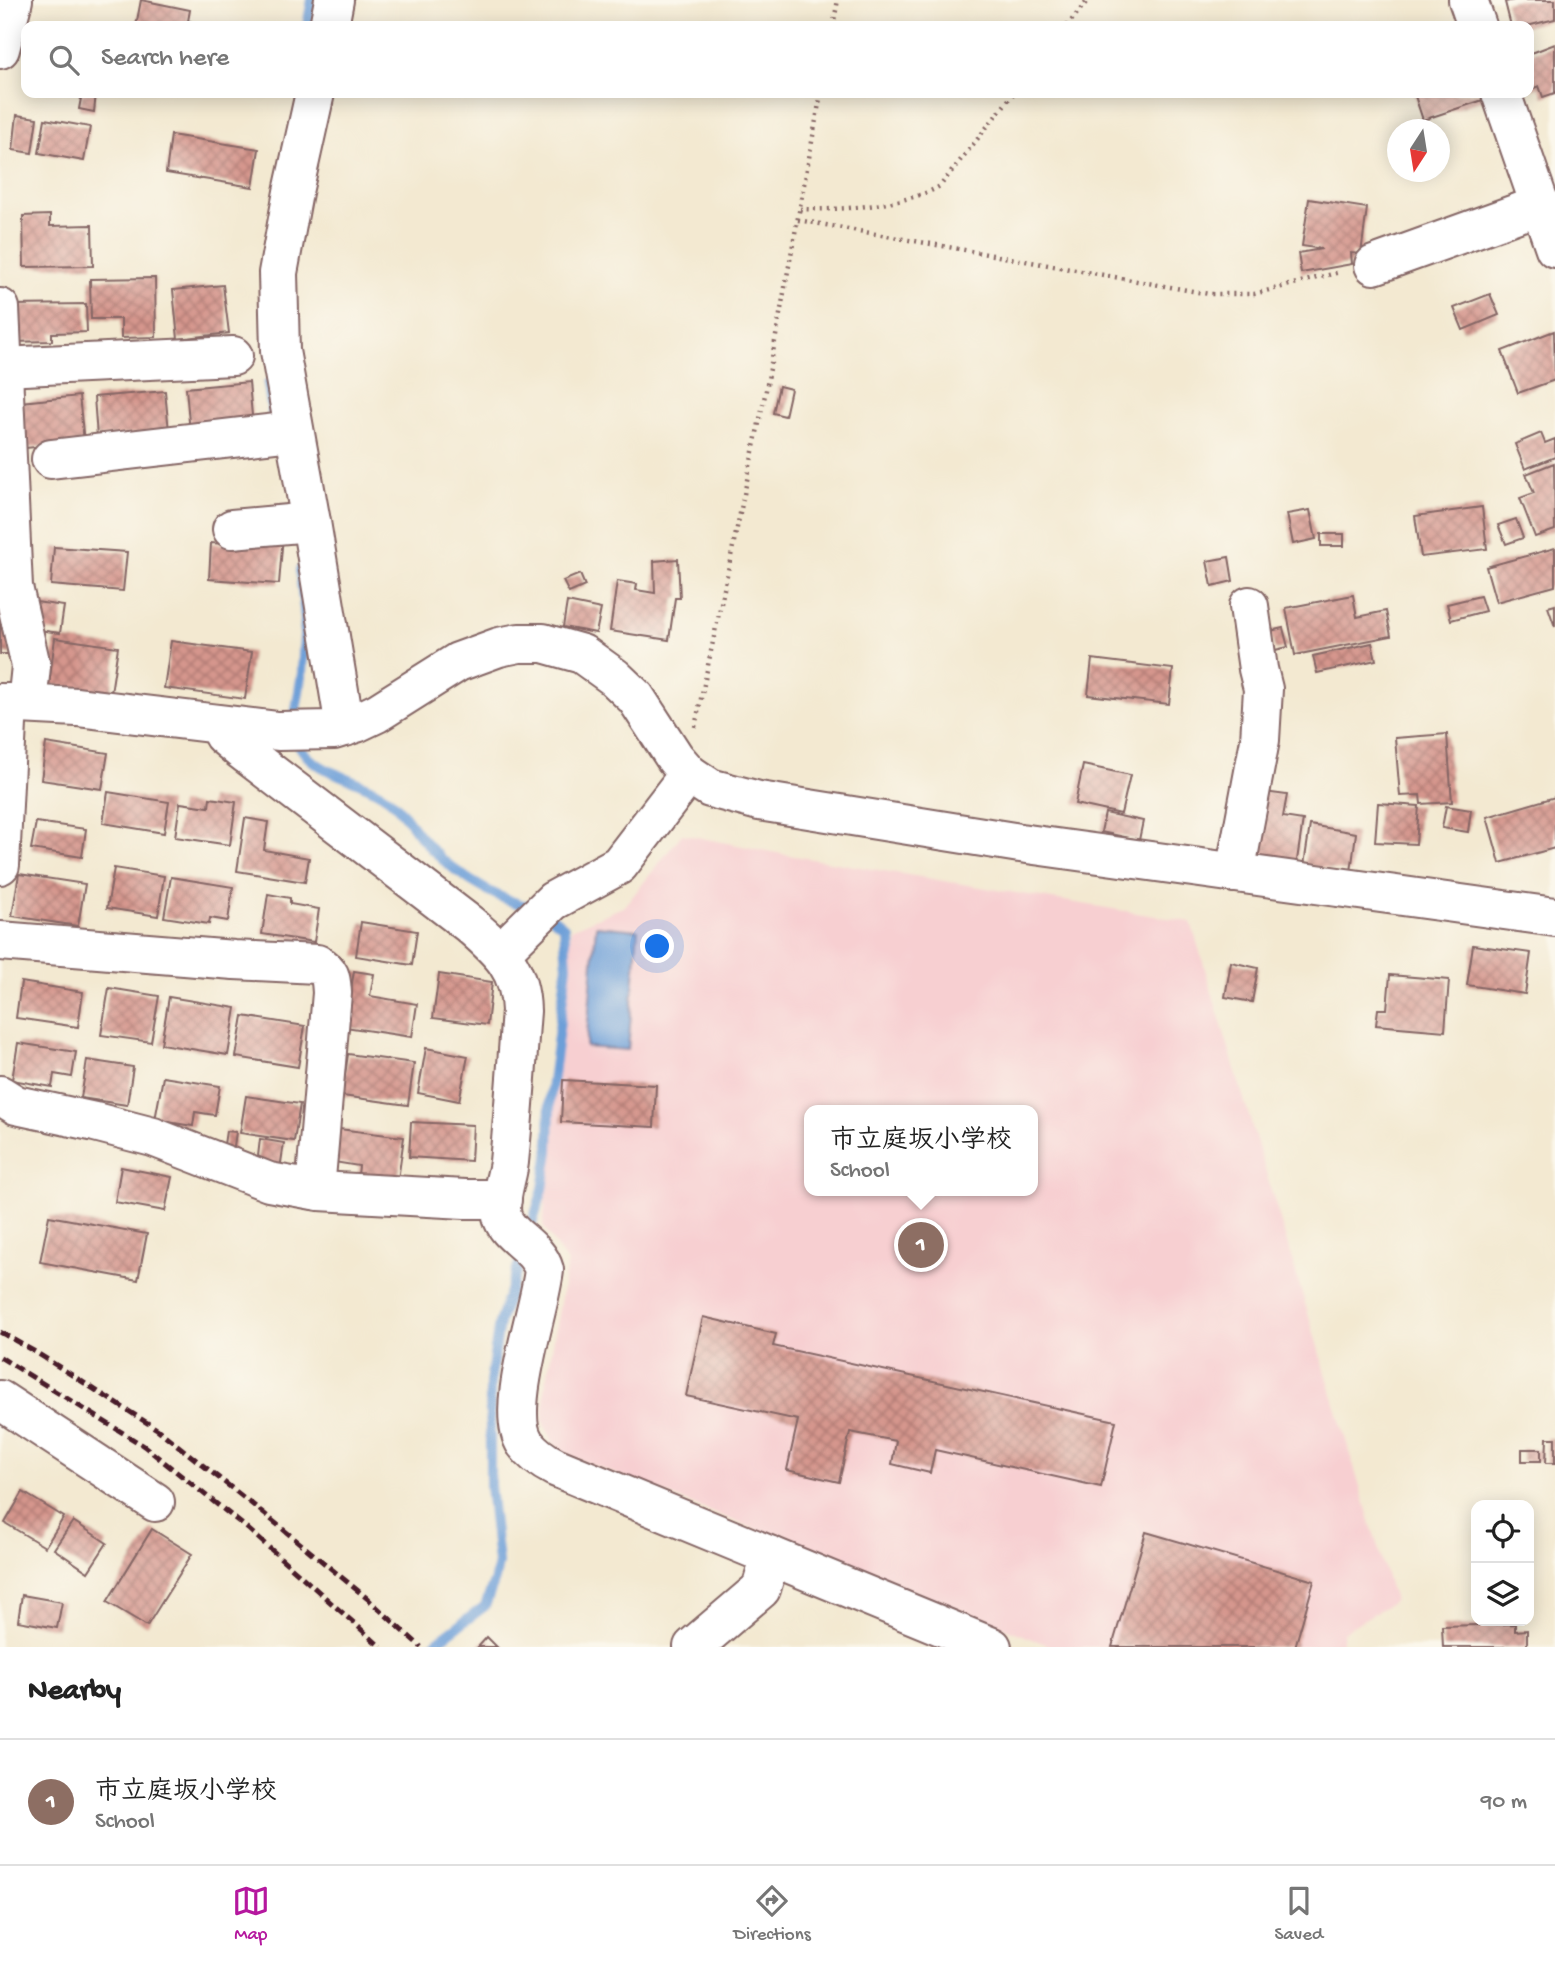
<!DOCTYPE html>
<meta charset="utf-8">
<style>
:root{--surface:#fff;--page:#f6f6f6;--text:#222;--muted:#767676;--line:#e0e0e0;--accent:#b5179e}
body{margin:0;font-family:"Gochi Hand","Klee One",sans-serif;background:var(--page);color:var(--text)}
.controls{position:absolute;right:21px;bottom:21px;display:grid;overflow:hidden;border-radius:14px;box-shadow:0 4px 18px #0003}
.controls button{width:63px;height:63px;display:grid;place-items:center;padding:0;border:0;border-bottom:2px solid var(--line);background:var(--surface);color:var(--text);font:35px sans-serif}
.compass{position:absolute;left:1387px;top:119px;width:63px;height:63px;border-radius:50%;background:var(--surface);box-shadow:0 4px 18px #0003;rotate:192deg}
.you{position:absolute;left:658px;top:947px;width:24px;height:24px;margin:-18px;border:5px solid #fff;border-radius:50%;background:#1a73e8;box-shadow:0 0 0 10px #1a73e833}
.badge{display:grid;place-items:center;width:46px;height:46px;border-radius:50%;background:var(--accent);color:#fff;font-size:23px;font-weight:700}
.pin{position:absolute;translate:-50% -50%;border:4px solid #fff;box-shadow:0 2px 7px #0006}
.popup{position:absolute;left:804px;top:1105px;width:234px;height:91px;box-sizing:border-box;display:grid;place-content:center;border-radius:14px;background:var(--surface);filter:drop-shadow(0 2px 5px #0005);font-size:23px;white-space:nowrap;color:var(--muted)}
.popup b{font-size:26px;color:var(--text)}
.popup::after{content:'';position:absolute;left:50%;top:100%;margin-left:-14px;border:14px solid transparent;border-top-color:var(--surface)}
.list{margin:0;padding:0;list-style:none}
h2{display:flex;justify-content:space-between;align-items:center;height:91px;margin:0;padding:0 28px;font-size:30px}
h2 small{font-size:23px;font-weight:400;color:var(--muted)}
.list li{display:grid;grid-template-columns:46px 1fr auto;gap:21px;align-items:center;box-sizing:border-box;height:126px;padding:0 28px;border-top:2px solid var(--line)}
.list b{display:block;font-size:26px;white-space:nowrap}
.list p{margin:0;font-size:23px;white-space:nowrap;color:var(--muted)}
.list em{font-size:23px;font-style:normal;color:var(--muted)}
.icon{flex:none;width:38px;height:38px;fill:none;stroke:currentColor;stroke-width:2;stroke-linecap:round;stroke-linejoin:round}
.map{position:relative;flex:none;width:1555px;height:1647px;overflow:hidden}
.search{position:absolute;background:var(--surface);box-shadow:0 4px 18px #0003;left:21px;right:21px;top:21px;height:77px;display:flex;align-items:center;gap:18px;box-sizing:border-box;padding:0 24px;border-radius:14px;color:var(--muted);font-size:26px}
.sheet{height:217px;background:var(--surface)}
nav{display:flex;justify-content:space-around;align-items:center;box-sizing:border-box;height:98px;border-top:2px solid var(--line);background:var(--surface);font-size:19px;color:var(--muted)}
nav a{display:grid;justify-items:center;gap:4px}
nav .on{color:var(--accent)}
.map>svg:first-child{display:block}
.built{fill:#f7cfd1;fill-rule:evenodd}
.water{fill:#6d9fd8;stroke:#5c5f82;stroke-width:2}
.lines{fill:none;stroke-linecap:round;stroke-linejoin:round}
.stream{stroke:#6d9fd8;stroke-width:10}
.building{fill:url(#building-cross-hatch)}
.minor-casing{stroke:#856665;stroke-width:42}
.path{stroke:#856665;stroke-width:4.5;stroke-dasharray:2 5;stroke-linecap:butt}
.minor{stroke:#fff;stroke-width:38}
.rail{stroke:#4a1f2b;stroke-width:5;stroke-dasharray:10 5;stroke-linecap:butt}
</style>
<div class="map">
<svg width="1555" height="1647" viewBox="0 0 1555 1647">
<defs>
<pattern id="building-cross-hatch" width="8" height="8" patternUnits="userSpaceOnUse" patternTransform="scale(1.75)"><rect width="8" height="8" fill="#d5968d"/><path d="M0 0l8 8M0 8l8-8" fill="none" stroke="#af7a73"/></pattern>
</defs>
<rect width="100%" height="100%" fill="#fbf7ec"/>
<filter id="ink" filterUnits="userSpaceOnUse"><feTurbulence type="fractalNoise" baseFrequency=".0143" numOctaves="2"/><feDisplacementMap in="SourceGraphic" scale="14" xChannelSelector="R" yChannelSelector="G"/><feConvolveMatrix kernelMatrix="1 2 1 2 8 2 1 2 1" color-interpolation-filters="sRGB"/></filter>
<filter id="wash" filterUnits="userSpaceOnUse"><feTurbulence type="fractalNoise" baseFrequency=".00686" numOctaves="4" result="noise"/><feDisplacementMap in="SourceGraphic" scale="28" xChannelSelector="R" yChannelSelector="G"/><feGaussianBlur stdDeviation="1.57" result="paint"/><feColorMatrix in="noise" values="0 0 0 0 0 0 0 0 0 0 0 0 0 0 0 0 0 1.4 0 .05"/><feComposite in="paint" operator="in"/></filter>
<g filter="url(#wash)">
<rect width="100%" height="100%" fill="#f3e9d1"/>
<path class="built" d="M682,834L782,854L1191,922L1394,1601L1343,1632L1341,1647H1053L567,1455L554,1445L543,1421L545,1389L567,1263L543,1226L571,929L625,906ZM809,1110H1033V1191H809Z"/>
<polygon class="water" points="596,926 638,930 628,1050 586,1047"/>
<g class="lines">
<g class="stream">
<polyline points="307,26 312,0"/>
<polyline points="268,384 274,425"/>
<polyline points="294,722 302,673 305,619 300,570"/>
<path d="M295,740C299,745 303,752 308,757C327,775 365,781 389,799C402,809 410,824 420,836C445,868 492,899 532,907"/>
<polyline points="529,1234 543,1189 549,1151 550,1098 567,966 564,927 548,914"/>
<polyline points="430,1647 485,1606 495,1579 498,1563 490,1486 490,1383 499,1323 522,1255"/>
</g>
</g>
<g id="blocks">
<g class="building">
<polygon points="141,0 190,10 188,21 209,26 136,26"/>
<polygon points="1514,0 1555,0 1555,19 1527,26 1511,26 1505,2"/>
<polygon points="1555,44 1555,93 1543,97 1539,86 1529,90 1529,54"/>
<polygon points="82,93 96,93 94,112 79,109"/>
<polygon points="1414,93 1481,93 1483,100 1423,120"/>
<polygon points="17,115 37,118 32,153 13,150"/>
<polygon points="45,119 90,127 84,161 39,153"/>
<polygon points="171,135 259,149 253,187 166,173"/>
<polygon points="1309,199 1367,208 1361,254 1351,253 1352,264 1301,273 1298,253 1322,249 1302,246"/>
<polygon points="50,215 50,226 92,225 93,266 24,267 23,216"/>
<polygon points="155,278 156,337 121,338 121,319 91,319 90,279"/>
<polygon points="223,285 229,333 178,339 173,290"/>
<polygon points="1490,294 1499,315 1463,330 1454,308"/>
<polygon points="86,304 87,332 52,333 52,341 11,342 10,305"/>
<polygon points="1554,331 1555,380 1518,393 1502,351"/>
<polygon points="249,382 253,427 190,433 186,388"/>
<polygon points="779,386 791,389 785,416 773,413"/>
<polygon points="165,391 169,431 97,437 94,397"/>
<polygon points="79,396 84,442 26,448 21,402"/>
<polygon points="1541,433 1545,443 1555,439 1555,457 1525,469 1515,444"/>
<polygon points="1554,463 1555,530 1535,537 1520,498 1534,493 1526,474"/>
<polygon points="1482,507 1487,549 1421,557 1415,516"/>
<polygon points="1310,510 1316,539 1293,544 1287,514"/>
<polygon points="1516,519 1523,538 1506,544 1498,525"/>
<rect x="1321" y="534" width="23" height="12"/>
<polygon points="283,535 279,584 209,579 211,543 249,546"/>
<polygon points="54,547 127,552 123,591 51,585"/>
<polygon points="1555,548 1555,586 1496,602 1486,567"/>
<polygon points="1229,557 1233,581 1212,586 1207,561"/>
<polygon points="678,559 680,598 675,598 669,640 610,631 617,581 637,584 636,590 655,593 654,561"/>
<polygon points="580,574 585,586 569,593 563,581"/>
<polygon points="1353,595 1357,617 1386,611 1391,636 1295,655 1286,608"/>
<polygon points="1480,596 1485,611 1451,620 1447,604"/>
<polygon points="36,602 64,606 60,633 32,629"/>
<polygon points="567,602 601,609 596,633 563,627"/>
<polygon points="1555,605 1555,627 1548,607"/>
<polygon points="0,621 9,621 11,654 0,654"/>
<polygon points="1283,628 1288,647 1275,650 1270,631"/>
<polygon points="55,638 118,647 111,693 49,685"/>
<polygon points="171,641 252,652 245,699 164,688"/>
<polygon points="1372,643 1376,660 1317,673 1313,656"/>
<polygon points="1092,659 1173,669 1169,704 1088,695"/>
<polygon points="1447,734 1452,802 1421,804 1420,795 1400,796 1395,738"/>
<polygon points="46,743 108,753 102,789 41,780"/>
<polygon points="1083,765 1130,775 1121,814 1075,804"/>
<polygon points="108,792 169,802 164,833 103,823"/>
<polygon points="1264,792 1287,795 1283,817 1303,820 1296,867 1253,860"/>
<polygon points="1555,797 1555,848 1500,863 1487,817"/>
<polygon points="210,798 236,802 230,845 175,837 180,803 209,807"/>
<polygon points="1378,803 1419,806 1416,844 1375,842"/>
<polygon points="1446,806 1471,810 1468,832 1442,828"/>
<polygon points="1105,813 1143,821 1139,840 1101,832"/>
<polygon points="245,818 268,822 264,850 309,858 305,882 237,871"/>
<polygon points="36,822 86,829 82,857 31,849"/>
<polygon points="1310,825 1356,833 1351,872 1304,865"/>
<polygon points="114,868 164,876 158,916 107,908"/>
<polygon points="19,874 85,884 78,926 12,916"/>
<polygon points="171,877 233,887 228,921 210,918 209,924 164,917"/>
<polygon points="268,894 290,898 290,904 319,909 314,942 262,934"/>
<polygon points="361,922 417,931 412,965 356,956"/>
<polygon points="1473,945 1531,953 1525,994 1467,985"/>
<polygon points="1231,962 1258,968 1252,1002 1225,997"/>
<polygon points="354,971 374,974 370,996 417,1004 412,1037 345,1027"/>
<polygon points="439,974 492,982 487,1025 433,1018"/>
<polygon points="1390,975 1449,980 1445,1031 1376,1025 1378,1009 1387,1009"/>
<polygon points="21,982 83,992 78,1027 16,1018"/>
<polygon points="109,988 159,996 151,1042 101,1035"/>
<polygon points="169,997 236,1008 228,1055 161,1044"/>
<polygon points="243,1016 305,1026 298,1067 236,1057"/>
<polygon points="18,1043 76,1052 72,1077 54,1074 52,1087 12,1080"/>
<polygon points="426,1048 468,1056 459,1101 418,1093"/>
<polygon points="348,1054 414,1063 408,1105 342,1096"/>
<polygon points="87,1060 133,1067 127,1105 81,1098"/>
<polygon points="163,1077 220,1086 215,1115 195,1112 193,1126 155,1120"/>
<polygon points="563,1080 656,1085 654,1127 561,1122"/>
<polygon points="246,1096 300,1104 294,1141 240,1133"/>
<polygon points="411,1122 473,1125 471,1161 409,1157"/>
<polygon points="339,1129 404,1137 398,1180 358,1175 359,1166 334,1162"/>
<polygon points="226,1131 236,1132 233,1153 223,1151"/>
<polygon points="260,1139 284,1143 280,1169 257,1165"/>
<polygon points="121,1167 172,1177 165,1211 115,1202"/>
<polygon points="49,1216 147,1234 138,1280 40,1262"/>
<polygon points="703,1317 776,1334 773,1346 1116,1421 1101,1487 935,1450 930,1473 892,1464 896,1441 850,1432 839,1482 787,1470 798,1420 686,1396"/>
<polygon points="1547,1438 1555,1438 1555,1463 1546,1463"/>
<rect x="1522" y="1449" width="19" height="12"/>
<polygon points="23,1492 64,1517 45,1547 5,1523"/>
<polygon points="73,1521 107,1543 88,1572 54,1549"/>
<polygon points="152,1529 192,1554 147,1626 107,1602"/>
<polygon points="1146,1532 1314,1581 1295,1647 1112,1647"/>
<polygon points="22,1595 62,1602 57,1628 18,1621"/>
<polygon points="1515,1624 1515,1631 1527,1630 1527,1647 1443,1647 1442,1626"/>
<polygon points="487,1637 497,1647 478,1647"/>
</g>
</g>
</g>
<g filter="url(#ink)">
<use href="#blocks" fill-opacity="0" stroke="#856665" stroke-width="2"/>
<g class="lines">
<defs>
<g id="minor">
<polyline points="1468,0 1477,26"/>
<polyline points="329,26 334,0"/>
<polyline points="0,49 13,0"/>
<polyline points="315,93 293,192 278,273 280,351 311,522 345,727"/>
<polyline points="1501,93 1555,248"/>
<polyline points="1374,265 1540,205"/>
<polyline points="0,308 13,587 31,666 27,704"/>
<polyline points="3,367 233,356"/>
<polyline points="51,459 293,431"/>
<polyline points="232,529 311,522"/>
<polyline points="0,703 77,707 278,731 334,730 356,723 377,713 458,662 499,647 519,643 543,643 582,654 614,677 636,698 675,758 689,774 710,788 759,801 1020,843 1555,917"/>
<path d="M219,726L223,735L241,750L469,924C500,951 520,968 521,1011C517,1062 514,1112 509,1162C507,1179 498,1199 502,1216C507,1237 537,1245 544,1270C540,1310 503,1410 525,1443C533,1454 543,1461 555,1467L992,1647"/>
<polyline points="0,865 8,703"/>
<polyline points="1235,873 1260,740 1263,689 1258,669 1249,606"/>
<path d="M0,941L234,960L317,964C331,971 331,978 332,993L315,1190"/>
<polyline points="501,952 553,901 619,865 689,774"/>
<polyline points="0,1095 16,1105 95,1122 153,1137 269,1182 319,1191 465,1199 502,1199"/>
<polyline points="0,1400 155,1502"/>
<polyline points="693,1647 761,1589 771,1556"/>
</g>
</defs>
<use href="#minor" class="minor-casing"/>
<g class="path">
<polyline points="833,26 838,0"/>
<polyline points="1067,26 1088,0"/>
<path d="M800,209C837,211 909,205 940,186L1014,93"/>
<polyline points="798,220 1209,294 1254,294 1340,272"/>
<polyline points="695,727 766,390 821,93"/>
</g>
<use href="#minor" class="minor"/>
<g class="rail">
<polyline points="0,1332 37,1353 157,1429 262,1512 368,1599 421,1647"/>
<polyline points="0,1357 144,1446 248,1529 381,1647"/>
</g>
</g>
</g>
</svg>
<div class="controls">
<button><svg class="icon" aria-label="locate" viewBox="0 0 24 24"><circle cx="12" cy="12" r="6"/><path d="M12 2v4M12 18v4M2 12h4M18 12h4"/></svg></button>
<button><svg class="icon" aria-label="layers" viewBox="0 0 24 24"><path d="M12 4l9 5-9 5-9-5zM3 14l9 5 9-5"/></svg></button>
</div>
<svg class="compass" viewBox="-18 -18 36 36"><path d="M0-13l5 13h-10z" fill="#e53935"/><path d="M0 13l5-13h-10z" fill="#767676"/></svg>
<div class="you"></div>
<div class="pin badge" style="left:921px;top:1245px;background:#8d6e63">1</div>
<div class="popup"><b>市立庭坂小学校</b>School</div>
<div class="search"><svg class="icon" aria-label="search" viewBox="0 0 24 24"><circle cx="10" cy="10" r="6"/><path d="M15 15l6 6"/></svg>Search here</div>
</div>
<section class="sheet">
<h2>Nearby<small></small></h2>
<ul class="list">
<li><span class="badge" style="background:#8d6e63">1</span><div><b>市立庭坂小学校</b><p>School</p></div><em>90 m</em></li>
</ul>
</section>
<nav>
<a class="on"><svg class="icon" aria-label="map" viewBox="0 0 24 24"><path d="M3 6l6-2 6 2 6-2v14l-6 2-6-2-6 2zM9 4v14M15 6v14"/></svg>Map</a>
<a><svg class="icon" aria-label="directions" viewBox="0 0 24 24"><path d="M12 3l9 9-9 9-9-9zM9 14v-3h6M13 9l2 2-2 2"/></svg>Directions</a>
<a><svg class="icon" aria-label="saved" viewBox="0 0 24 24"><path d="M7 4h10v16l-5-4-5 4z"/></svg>Saved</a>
</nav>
